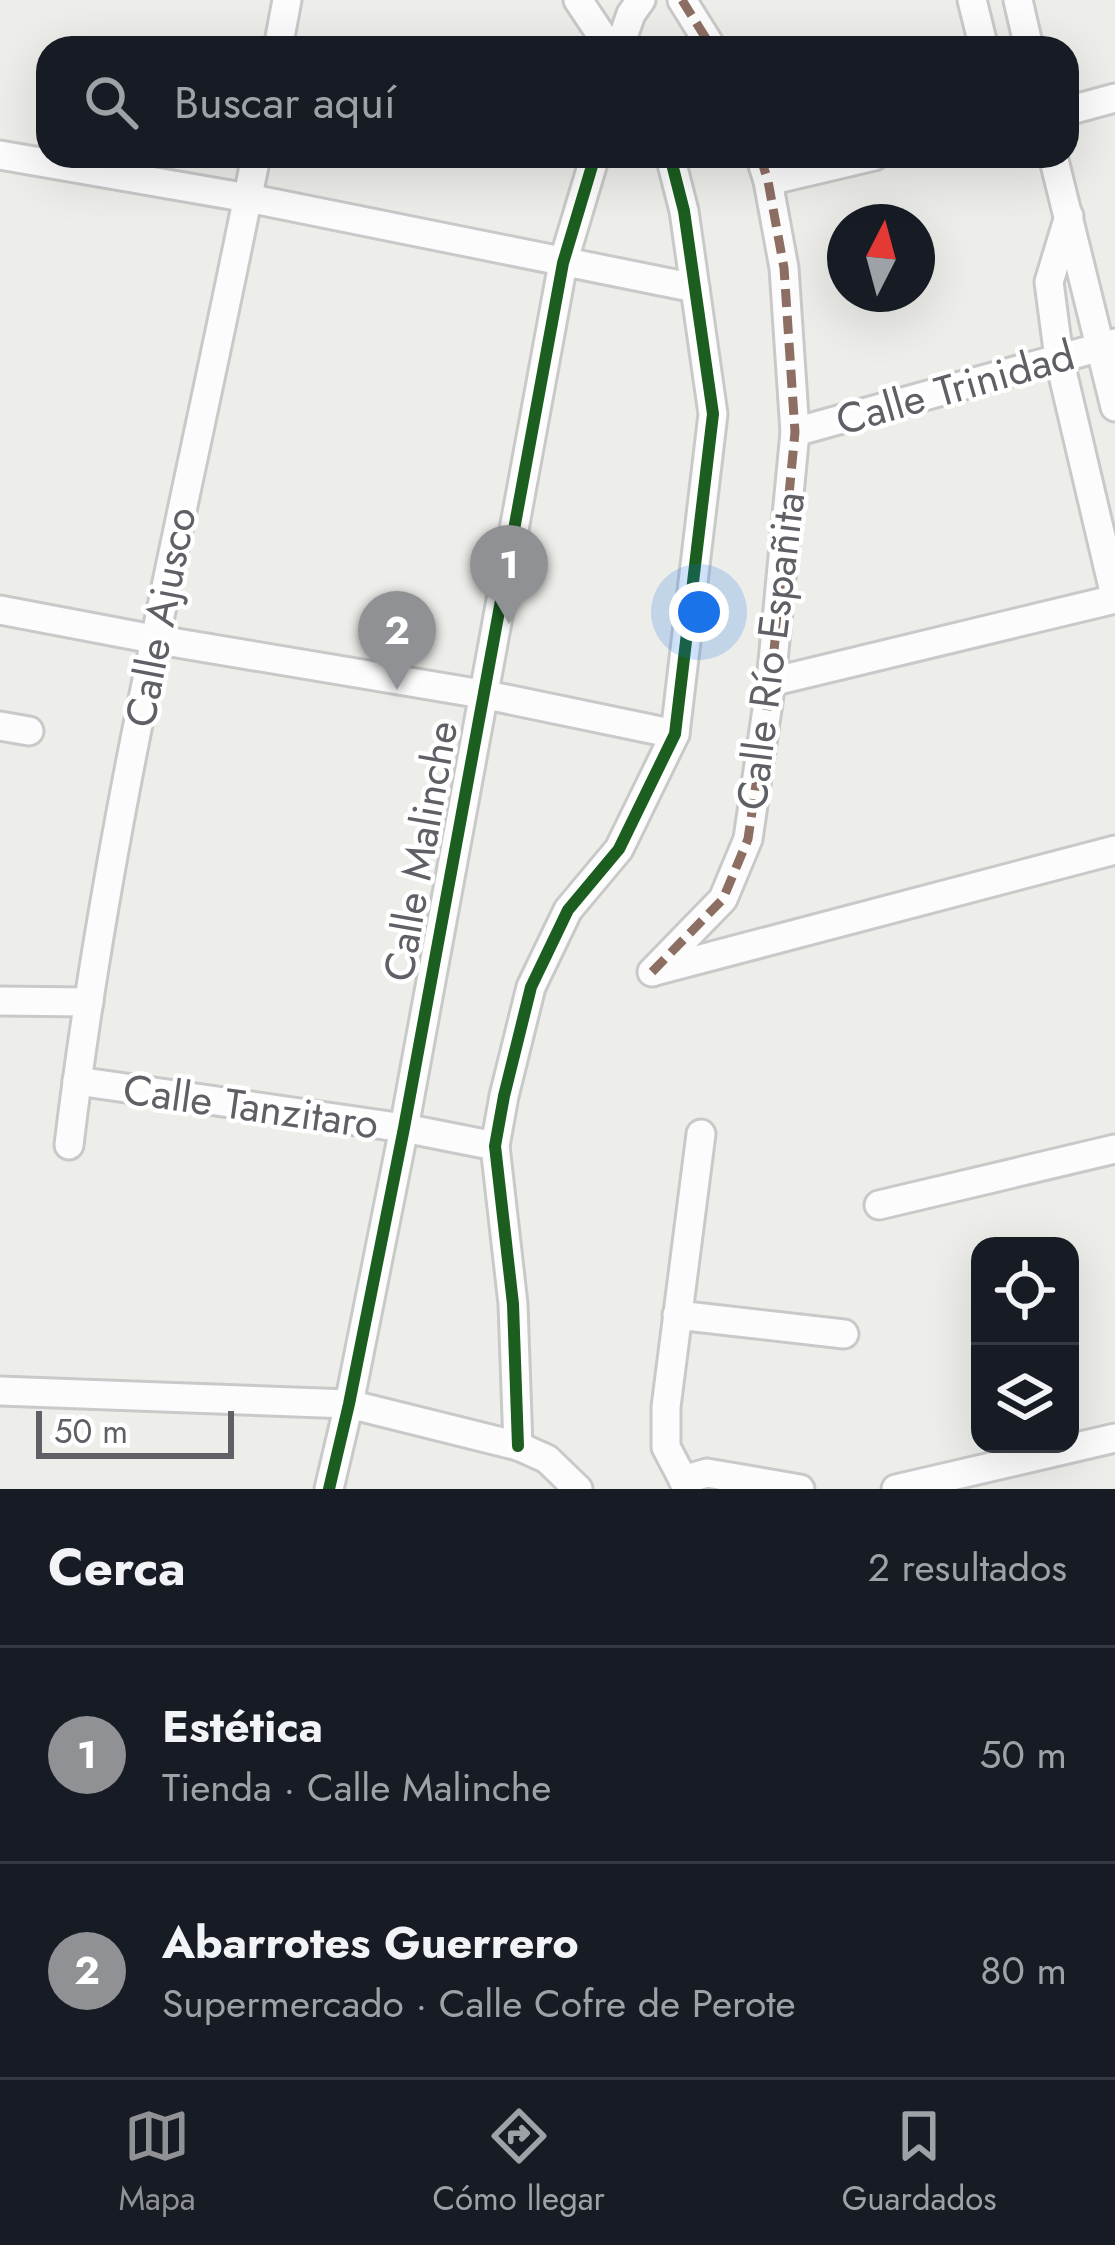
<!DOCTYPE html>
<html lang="es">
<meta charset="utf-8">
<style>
:root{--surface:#171b24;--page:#242831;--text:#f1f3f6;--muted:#9ea1a6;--line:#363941;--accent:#909194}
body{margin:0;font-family:Jost,sans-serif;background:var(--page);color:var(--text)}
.controls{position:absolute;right:36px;bottom:36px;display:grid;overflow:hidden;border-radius:24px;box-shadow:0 12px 48px #0002}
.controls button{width:108px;height:108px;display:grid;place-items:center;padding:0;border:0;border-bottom:3px solid var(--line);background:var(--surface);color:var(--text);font:60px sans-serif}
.compass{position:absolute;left:827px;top:204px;width:108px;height:108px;border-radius:50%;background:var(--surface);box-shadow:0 12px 48px #0002;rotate:6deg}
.scale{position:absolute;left:36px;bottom:30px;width:198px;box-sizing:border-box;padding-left:12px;border:6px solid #5e6066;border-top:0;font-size:33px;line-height:42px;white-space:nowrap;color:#5e6066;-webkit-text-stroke:9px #fff;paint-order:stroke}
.you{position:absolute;left:699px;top:612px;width:42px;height:42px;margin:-30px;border:9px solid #fff;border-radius:50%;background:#1a73e8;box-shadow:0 0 0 18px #1a73e833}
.badge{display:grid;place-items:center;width:78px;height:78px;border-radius:50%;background:var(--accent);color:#fff;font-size:39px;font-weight:700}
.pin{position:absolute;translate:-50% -99px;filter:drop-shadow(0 3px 6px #0008)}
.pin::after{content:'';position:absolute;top:63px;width:42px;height:36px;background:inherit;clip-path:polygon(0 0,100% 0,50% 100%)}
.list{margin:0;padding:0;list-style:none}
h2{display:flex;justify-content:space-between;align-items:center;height:156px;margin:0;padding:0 48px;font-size:51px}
h2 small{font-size:39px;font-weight:400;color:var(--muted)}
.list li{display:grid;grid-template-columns:78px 1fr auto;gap:36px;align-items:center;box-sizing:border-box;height:216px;padding:0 48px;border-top:3px solid var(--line)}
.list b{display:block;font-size:45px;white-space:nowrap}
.list p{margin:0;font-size:39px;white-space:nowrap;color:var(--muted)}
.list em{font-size:39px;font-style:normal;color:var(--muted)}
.icon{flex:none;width:66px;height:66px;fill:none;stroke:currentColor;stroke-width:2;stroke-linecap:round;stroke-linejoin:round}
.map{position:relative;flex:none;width:1115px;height:1489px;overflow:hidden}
.search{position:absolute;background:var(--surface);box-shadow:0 12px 48px #0002;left:36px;right:36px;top:36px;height:132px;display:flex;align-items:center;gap:30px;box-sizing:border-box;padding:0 42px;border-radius:36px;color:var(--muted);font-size:45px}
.sheet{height:588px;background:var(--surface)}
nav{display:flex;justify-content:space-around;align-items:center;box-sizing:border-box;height:168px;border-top:3px solid var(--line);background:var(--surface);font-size:33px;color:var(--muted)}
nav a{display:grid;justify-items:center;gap:6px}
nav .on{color:var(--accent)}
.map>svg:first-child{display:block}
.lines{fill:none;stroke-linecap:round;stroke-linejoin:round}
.minor-casing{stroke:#c9c9c9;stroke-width:33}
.minor{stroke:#fcfcfc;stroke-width:27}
.quiet{stroke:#8d6e63;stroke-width:9;stroke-dasharray:18 9;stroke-linecap:butt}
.cycleway-casing{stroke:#fff;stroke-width:20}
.cycleway{stroke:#1b5e20;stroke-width:12}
.labels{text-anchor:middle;stroke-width:9;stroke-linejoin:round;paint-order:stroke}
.street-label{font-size:42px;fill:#5e6066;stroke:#fff}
</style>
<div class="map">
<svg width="1115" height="1489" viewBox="0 0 1115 1489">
<rect width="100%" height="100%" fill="#edede9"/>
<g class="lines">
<defs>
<g id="minor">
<polyline points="578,0 610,48"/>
<polyline points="682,0 712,48"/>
<polyline points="972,0 984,48"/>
<polyline points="1018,0 1029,48"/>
<polyline points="278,48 287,0"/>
<polyline points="619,48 631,14 641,0"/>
<polyline points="1067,111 1115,98"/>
<polyline points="0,155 248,198 695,288"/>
<polyline points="1053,156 1115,407"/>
<polyline points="768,181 874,156"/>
<polyline points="1069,216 1049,282 1059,358 1115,596"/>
<polyline points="795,432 1115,343"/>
<polyline points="0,610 153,639 482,694 675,734"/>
<polyline points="771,682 1115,599"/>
<polyline points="0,726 29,731"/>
<polyline points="655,971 1115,850"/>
<polyline points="652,972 723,899 748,839 771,682 795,432 784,268 768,181 760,156"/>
<polyline points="0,1001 89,1002"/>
<polyline points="77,1081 404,1128 495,1146"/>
<path d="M69,1145C109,811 191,485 256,156"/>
<polyline points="879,1205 1115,1149"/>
<polyline points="677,1315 844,1334"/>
<polyline points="0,1391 349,1404 518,1446 547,1459 578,1489"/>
<polyline points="518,1446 513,1304 495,1146 504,1096 531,987 568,910 619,849 675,734 713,414 684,211 670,156"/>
<polyline points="683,1480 707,1473 800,1489"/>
<polyline points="329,1489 349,1404 404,1128 563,263 595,156"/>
<polyline points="688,1489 666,1447 666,1407 701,1134"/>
<polyline points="896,1489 1115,1438"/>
</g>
</defs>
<use href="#minor" class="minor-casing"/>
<use href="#minor" class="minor"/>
<g class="quiet">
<polyline points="682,0 712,48"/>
<polyline points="652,972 723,899 748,839 771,682 795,432 784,268 768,181 760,156"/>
</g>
<defs>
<g id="cycleway">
<polyline points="518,1446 513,1304 495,1146 504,1096 531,987 568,910 619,849 675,734 713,414 684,211 670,156"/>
<polyline points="329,1489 349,1404 404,1128 563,263 595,156"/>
</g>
</defs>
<use href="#cycleway" class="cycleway-casing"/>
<use href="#cycleway" class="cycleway"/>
</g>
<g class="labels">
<g class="street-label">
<text transform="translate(955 387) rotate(-16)" y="15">Calle Trinidad</text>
<text transform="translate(160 617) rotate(-79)" y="15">Calle Ajusco</text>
<text transform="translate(770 651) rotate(-83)" y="15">Calle Río Españita</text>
<text transform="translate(420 851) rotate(-80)" y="15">Calle Malinche</text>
<text transform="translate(251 1106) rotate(8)" y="15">Calle Tanzitaro</text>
</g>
</g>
</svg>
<div class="controls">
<button><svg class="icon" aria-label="locate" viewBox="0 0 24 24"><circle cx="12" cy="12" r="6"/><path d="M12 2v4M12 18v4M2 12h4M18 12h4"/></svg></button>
<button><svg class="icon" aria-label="layers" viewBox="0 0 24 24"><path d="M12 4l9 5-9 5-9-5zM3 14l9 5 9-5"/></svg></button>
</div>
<svg class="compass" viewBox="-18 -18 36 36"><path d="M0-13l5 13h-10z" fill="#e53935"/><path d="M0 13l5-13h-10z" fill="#9ea1a6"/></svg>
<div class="scale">50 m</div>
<div class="you"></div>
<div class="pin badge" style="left:509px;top:624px">1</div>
<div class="pin badge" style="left:397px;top:690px">2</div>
<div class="search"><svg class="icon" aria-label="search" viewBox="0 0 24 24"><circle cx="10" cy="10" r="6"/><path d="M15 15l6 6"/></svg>Buscar aquí</div>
</div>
<section class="sheet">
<h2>Cerca<small>2 resultados</small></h2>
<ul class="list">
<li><span class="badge">1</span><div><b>Estética</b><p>Tienda · Calle Malinche</p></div><em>50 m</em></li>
<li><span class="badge">2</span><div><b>Abarrotes Guerrero</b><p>Supermercado · Calle Cofre de Perote</p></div><em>80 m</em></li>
</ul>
</section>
<nav>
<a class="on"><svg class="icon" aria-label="map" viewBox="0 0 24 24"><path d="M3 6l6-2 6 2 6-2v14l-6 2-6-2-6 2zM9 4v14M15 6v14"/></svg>Mapa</a>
<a><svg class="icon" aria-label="directions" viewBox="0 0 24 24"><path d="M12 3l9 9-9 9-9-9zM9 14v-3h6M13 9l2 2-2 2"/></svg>Cómo llegar</a>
<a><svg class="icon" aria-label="saved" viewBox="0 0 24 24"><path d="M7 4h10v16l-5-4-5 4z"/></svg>Guardados</a>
</nav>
